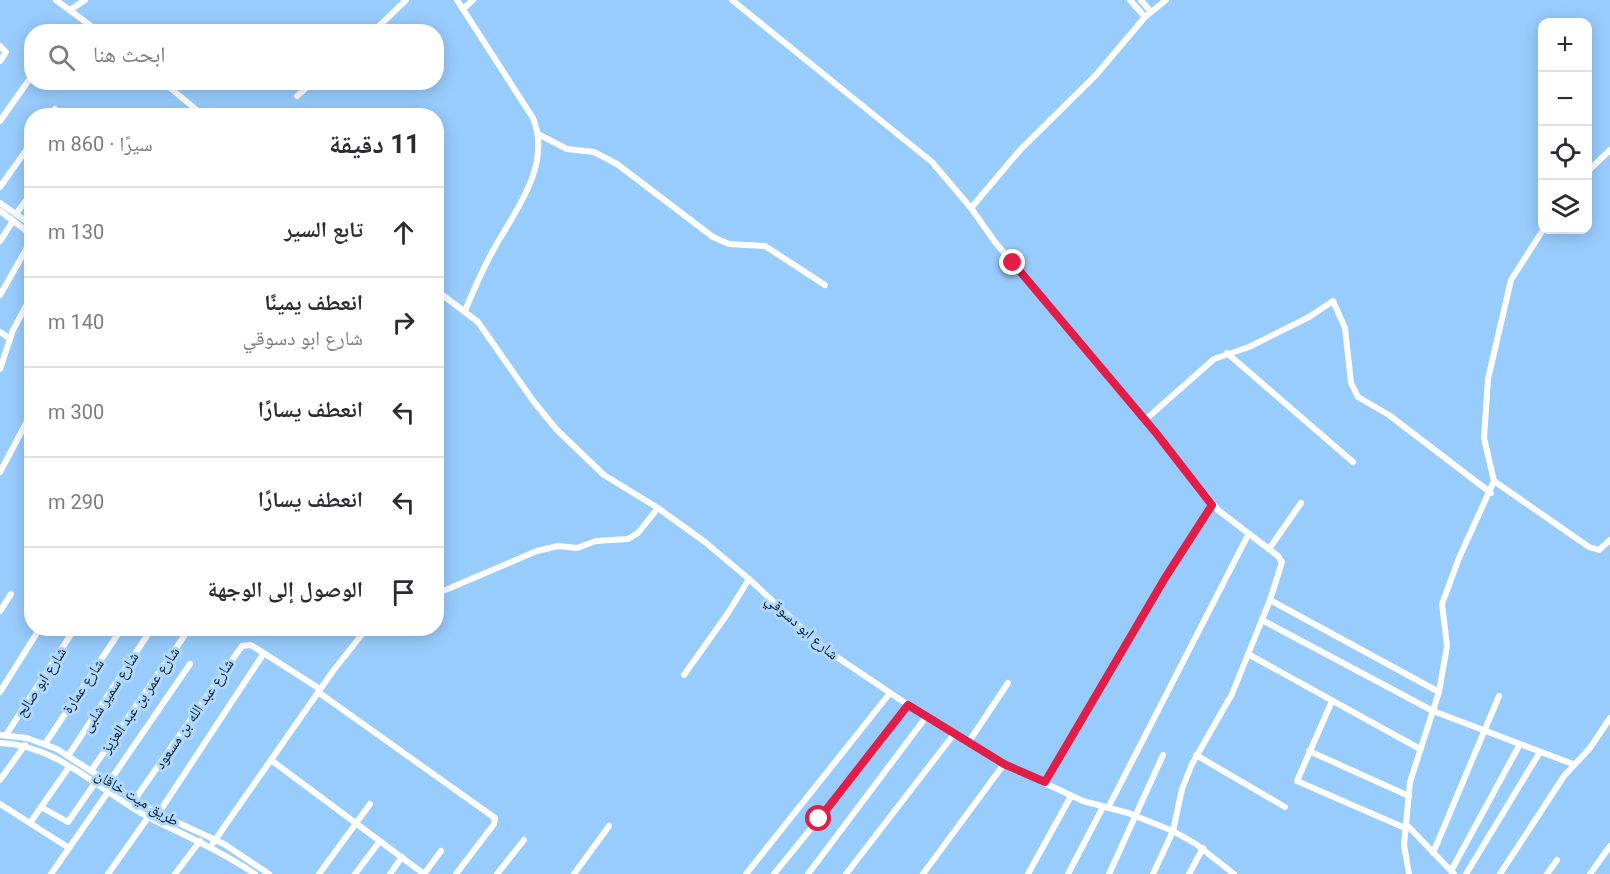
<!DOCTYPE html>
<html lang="ar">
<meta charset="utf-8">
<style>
:root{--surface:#fff;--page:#f7f7f7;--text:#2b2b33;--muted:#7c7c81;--line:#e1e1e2}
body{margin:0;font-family:Roboto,"Noto Naskh Arabic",sans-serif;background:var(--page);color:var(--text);direction:rtl}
.controls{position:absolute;right:18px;top:18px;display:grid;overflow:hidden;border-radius:12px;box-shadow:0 3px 15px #0003}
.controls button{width:54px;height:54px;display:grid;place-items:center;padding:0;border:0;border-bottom:2px solid var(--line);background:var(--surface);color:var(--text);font:30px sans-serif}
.stop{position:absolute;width:18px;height:18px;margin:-14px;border:4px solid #e11d48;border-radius:50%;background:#fff}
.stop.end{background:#e11d48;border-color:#fff;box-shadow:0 2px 6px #0008}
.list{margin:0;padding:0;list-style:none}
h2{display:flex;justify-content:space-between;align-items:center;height:78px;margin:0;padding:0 24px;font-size:26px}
h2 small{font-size:20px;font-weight:400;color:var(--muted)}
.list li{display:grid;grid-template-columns:39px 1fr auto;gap:18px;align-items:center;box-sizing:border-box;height:90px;padding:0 24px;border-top:2px solid var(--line)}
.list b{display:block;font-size:22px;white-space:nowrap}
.list p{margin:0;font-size:20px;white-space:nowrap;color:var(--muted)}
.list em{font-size:20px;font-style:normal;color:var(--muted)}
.icon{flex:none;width:33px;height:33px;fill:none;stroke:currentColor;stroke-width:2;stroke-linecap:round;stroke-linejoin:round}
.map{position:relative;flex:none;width:1610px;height:874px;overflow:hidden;direction:ltr}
.search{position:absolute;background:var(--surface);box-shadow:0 3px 15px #0003;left:24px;top:24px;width:420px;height:66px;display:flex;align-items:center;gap:15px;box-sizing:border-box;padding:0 21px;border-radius:24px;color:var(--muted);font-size:22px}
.panel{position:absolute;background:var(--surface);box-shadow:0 3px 15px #0003;left:24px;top:108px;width:420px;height:528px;border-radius:24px;direction:rtl}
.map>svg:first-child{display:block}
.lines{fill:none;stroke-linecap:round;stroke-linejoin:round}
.street{stroke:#fff;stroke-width:6}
.route{stroke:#e11d48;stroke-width:8}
.labels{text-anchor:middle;stroke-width:6;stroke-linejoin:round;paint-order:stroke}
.street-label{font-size:15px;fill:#021c33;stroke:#b1d8fd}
</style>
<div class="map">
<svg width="1610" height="874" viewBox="0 0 1610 874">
<rect width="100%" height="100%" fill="#98ccfd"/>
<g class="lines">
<g class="street">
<polyline points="56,0 99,32"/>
<path d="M457,0L533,118C552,164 516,210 495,247C483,268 474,289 465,311"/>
<polyline points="732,0 932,162 971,208"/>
<polyline points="1130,0 1145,17"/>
<polyline points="1141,0 1151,12"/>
<polyline points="463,9 473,0"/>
<polyline points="70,10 85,0"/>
<polyline points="373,32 406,0"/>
<polyline points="0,46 6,52 0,61"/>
<polyline points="163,82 204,116"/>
<polyline points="297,96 313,82"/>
<polyline points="50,116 55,109"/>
<polyline points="0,121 31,77"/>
<polyline points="538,134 567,149 594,152 617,164 713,237 729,244 765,246 825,285"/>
<polyline points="1588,171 1610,150"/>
<polyline points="0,187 32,142"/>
<polyline points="0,203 32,225"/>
<polyline points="0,211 32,235"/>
<polyline points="16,214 32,192"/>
<polyline points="0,241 13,221"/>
<polyline points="436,290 478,322 534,402 557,430 604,475 658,508 705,542 749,579 822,647 926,717 1004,764 1083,801 1128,813 1173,831 1196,844 1234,874"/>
<polyline points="0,295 32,239"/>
<polyline points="0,332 9,338"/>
<polyline points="1227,353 1353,462"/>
<polyline points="0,369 13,330 32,295"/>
<polyline points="1145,420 1214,359 1249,347 1309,317 1333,301 1345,328 1351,383 1358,397 1389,415 1491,493"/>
<polyline points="0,472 32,412"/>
<polyline points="1494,481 1589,547 1599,550 1610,540"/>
<polyline points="1269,549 1301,503"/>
<polyline points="436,594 537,551 558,546 577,548 596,541 628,539 638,533 658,508"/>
<polyline points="1270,600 1439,692"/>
<polyline points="0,611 11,594"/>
<polyline points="1262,620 1433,711 1573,764"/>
<polyline points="1248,654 1420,749"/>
<polyline points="684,675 728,613 749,579"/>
<polyline points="0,692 40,628"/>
<polyline points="318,692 495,818 494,824 456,874"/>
<polyline points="1332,701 1297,781 1405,828"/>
<polyline points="0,735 27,738 57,749 153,811 224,844 269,874"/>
<polyline points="6,735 75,628"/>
<path d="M0,743C59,745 100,792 150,818C186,836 221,851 255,874"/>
<polyline points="968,743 1008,683"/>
<polyline points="45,744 122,628"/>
<polyline points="1309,751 1409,796"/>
<polyline points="1196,755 1285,807"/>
<polyline points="68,756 152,628"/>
<polyline points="271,760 424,874"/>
<polyline points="91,771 189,629"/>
<polyline points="0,780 25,745"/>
<polyline points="109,782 190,664"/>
<polyline points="1045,782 1165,578 1212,505"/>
<polyline points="135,799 242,646 251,645 320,689"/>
<polyline points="0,804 69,848"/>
<polyline points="41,807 68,822 95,783"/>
<polyline points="1108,808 1248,535"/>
<polyline points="158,814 264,653"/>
<polyline points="30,823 69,767"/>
<polyline points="1406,824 1454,874"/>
<polyline points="213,843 333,671 367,628"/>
<polyline points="1433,853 1499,696"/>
<polyline points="1451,871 1520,744"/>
<polyline points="51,874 108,792"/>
<polyline points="108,874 149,816"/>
<polyline points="175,874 200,841"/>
<polyline points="319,874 370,804"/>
<polyline points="355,874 380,841"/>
<polyline points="390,874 402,857"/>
<polyline points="424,874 441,851"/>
<polyline points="497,874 524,840"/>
<polyline points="574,874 609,826"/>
<polyline points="746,874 890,693"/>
<polyline points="774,874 874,751 908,705"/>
<polyline points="808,874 926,717"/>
<polyline points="846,874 954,734"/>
<polyline points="923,874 1004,764"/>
<polyline points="1028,874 1071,796"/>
<polyline points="1068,874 1103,807"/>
<polyline points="1109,874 1163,755"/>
<polyline points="1153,874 1173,831 1182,789 1192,764 1232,694 1270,600 1282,562 1278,556 1218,510 1156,433 995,242 971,208 1020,150 1096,75 1145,17 1166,0"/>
<polyline points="1189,874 1203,848"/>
<polyline points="1409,874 1404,845 1410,782 1439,692 1447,646 1442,604 1459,558 1494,481 1484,438 1488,379 1511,280 1543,230"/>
<polyline points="1466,874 1540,752"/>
<polyline points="1500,874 1564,776 1590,748 1610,718"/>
<polyline points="1547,874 1557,860"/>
<polyline points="1590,874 1610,846"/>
</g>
</g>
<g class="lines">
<polyline class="route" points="819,819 908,705 1004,764 1045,782 1165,578 1212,505 1156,433 1013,263"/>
</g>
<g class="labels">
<g class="street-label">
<text transform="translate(802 627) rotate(41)" y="5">شارع ابو دسوقي</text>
<text transform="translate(41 682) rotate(-57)" y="5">شارع ابو صالح</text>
<text transform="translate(83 686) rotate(-56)" y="5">شارع عمارة</text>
<text transform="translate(110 692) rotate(-57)" y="5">شارع سمير شلبى</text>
<text transform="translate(140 700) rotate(-55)" y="5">شارع عمر بن عبد العزيز</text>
<text transform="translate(194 714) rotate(-56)" y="5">شارع عبد الله بن مسعود</text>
<text transform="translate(137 798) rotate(31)" y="5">طريق ميت خاقان</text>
</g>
</g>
</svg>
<div class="controls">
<button>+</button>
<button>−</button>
<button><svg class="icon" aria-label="locate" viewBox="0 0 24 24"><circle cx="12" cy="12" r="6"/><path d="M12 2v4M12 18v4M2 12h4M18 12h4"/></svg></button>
<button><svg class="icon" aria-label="layers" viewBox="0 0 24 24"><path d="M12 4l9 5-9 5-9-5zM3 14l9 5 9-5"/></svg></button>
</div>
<div class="stop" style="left:819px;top:819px"></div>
<div class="stop end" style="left:1013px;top:263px"></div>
<div class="search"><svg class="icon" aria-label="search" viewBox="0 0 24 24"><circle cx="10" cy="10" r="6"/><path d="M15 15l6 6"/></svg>ابحث هنا</div>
<section class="panel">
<h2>11 دقيقة<small>سيرًا · 860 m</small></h2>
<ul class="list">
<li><svg class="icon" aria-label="ahead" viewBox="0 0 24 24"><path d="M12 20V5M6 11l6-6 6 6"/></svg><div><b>تابع السير</b></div><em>130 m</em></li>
<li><svg class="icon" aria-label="right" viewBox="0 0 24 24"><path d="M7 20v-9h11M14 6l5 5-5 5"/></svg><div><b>انعطف يمينًا</b><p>شارع ابو دسوقي</p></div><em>140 m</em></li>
<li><svg class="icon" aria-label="left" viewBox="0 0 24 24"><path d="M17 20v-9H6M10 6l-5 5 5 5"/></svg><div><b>انعطف يسارًا</b></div><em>300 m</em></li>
<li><svg class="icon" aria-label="left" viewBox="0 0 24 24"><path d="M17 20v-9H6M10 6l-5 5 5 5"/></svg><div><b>انعطف يسارًا</b></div><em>290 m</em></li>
<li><svg class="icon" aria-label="arrive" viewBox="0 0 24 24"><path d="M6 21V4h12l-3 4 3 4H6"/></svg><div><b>الوصول إلى الوجهة</b></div></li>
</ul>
</section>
</div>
